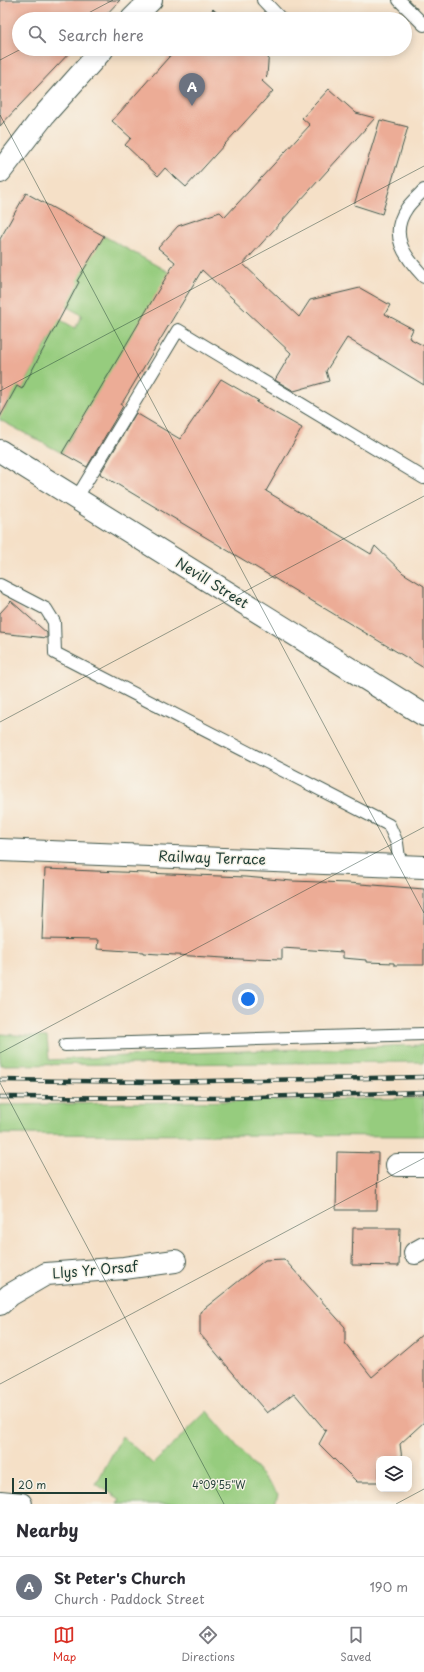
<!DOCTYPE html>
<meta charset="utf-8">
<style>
:root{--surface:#fff;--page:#f7f7f7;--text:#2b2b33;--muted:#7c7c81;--line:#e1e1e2;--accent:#d93025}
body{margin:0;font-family:"Playpen Sans",sans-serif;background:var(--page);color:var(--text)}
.controls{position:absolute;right:12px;bottom:12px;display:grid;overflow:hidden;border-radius:8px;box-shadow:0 2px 10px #0003}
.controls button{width:36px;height:36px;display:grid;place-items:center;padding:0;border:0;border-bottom:1px solid var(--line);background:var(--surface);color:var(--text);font:20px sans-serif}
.scale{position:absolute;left:12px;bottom:10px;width:95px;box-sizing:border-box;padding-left:4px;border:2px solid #1f3d34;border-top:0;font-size:11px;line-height:14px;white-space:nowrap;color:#1f3d34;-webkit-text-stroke:3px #f7f3e8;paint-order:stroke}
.you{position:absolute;left:248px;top:999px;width:14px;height:14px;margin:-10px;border:3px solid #fff;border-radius:50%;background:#1a73e8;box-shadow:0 0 0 6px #1a73e833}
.badge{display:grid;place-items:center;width:26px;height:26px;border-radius:50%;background:var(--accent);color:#fff;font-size:13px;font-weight:700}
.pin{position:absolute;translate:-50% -33px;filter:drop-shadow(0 1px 2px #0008)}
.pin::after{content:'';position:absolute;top:21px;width:14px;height:12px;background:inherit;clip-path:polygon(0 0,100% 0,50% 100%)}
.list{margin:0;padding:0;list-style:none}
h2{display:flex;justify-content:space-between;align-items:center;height:52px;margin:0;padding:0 16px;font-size:17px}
h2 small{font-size:13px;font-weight:400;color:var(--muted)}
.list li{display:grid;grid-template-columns:26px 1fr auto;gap:12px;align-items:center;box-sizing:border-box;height:60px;padding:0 16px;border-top:1px solid var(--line)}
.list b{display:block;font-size:15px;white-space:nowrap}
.list p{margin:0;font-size:13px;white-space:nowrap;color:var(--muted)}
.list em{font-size:13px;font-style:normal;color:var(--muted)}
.icon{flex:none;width:22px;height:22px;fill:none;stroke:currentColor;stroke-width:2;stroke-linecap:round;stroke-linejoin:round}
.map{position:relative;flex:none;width:424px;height:1504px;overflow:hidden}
.search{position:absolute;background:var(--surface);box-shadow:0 2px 10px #0003;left:12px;right:12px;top:12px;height:44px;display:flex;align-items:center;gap:10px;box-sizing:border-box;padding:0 14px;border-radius:22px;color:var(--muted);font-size:15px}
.sheet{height:112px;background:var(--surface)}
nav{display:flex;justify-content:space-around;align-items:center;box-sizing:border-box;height:56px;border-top:1px solid var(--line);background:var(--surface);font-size:11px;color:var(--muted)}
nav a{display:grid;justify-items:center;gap:2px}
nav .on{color:var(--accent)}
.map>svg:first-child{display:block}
.green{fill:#96cc7e;stroke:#5a8459}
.building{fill:#ecac96}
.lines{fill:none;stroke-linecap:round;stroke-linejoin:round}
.lane-casing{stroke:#3f554a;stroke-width:14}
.street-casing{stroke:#3f554a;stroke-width:24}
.lane{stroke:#fff;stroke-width:12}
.street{stroke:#fff;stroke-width:22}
.rail-casing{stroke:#1f3d34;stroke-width:4.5}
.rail{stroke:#f7f3e8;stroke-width:3;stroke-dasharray:9;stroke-linecap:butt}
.ticks{fill:none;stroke:#1f3d34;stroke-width:1;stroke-opacity:0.45}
.labels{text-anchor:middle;stroke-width:3;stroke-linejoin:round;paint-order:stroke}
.street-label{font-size:14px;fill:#1f3d34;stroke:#f7f3e8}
.ticks-label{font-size:10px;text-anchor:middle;fill:#1f3d34;stroke:#f7f3e8;stroke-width:3;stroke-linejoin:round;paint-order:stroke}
</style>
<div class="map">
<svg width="424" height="1504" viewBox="0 0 424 1504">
<rect width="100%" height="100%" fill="#f7f3e8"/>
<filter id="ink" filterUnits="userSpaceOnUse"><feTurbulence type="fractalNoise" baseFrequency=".025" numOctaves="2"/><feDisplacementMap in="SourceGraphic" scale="8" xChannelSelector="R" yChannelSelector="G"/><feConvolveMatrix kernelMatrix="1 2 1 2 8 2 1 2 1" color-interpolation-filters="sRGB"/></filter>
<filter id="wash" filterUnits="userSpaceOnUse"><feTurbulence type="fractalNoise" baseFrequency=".012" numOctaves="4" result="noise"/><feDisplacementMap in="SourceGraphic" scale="16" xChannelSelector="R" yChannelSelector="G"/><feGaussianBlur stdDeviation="0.9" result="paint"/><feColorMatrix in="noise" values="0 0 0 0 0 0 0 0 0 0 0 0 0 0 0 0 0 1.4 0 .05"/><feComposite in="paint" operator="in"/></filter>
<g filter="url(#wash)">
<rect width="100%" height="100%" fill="#f5e0c7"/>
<g class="green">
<polygon points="104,236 170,273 62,453 0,420 0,406 5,409 11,397 0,391 0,377 22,389 54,330 10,305 16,295 75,328 82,315 23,283 36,259 96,249"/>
<polygon points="0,1034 47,1037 49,1060 185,1053 424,1045 424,1062 0,1065"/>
<polygon points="424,1098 424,1136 0,1134 0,1105"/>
<polygon points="207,1411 278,1494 275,1504 117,1504 120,1499 96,1484 122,1436 153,1464"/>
</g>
<g id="blocks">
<g class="building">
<polygon points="0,0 120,0 102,19 19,19 19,49 73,49 0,126"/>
<polygon points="213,9 224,19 203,19"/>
<polygon points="176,49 269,49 267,76 262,81 273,91 186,187 165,168 158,176 125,145 131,138 112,121"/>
<polygon points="329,89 356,113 375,118 243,264 299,317 310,300 360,288 390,305 385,314 413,329 409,338 424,346 424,385 347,338 326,371 329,381 294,391 275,380 291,353 202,270 121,405 123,406 87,467 62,453 175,262 158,248 178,226 220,212 225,217 310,125 302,118"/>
<polygon points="380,120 408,127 382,214 354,205"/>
<polygon points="26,193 104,236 77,281 79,282 66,307 22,389 17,386 0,417 0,239"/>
<polygon points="221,379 259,401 256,402 302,428 266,491 371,554 375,546 403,573 424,586 424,668 100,474 136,413 180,439"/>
<polygon points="11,601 47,633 47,638 0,633 0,613"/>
<polygon points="45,869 245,877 292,881 348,883 424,889 424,965 394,965 394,963 366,962 366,960 343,958 343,952 282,948 282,959 256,958 256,960 143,953 143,952 97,949 98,940 42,939"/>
<polygon points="337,1152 378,1153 377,1210 336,1210"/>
<polygon points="353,1228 400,1228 399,1266 352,1265"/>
<polygon points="284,1259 345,1327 345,1343 372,1377 424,1333 424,1422 400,1444 402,1459 379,1459 379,1482 357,1482 319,1444 326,1431 294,1393 267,1413 200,1334 200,1312 265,1260"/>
</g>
</g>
</g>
<g filter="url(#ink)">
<use href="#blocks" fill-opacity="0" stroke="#3f554a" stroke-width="1"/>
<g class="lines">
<defs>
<g id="lane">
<polyline points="263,0 281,19"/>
<polyline points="399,0 424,25"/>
<path d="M424,190C418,196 411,202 407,208C388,235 405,257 424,277"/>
<polyline points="76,499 178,330 424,478"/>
<polyline points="0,585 46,609 54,622 55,653 389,825 397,843 400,866"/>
<polyline points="65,1045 424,1034"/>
</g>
<g id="street">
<polyline points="132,19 151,0"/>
<polyline points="0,172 45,114 103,49"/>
<polyline points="0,451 424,715"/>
<polyline points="0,850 424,867"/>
<polyline points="397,1165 424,1165"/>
<polyline points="415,1253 424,1248"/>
<polyline points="0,1304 10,1295 46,1274 124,1268 175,1261"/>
<polyline points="0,1502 21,1504"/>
</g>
</defs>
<use href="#lane" class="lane-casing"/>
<use href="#street" class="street-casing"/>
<use href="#lane" class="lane"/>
<use href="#street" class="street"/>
<defs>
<g id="rail">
<polyline points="0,1080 152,1082 424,1077"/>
<polyline points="0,1097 226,1098 424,1092"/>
</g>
</defs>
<use href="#rail" class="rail-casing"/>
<use href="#rail" class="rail"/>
</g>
</g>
<path class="ticks" d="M77,19L113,0M0,60L21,49M0,115L424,913M0,391L424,166M0,722L424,496M0,1053L424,827M0,1083L224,1504M0,1384L424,1158M396,1504L424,1489"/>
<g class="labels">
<g class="street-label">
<text transform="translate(212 583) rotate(32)" y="5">Nevill Street</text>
<text transform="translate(212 858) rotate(2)" y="5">Railway Terrace</text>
<text transform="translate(95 1270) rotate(-5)" y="5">Llys Yr Orsaf</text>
</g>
</g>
<g class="ticks-label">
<text x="219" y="1489">4°09'55"W</text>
</g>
</svg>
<div class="controls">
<button><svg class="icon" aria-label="layers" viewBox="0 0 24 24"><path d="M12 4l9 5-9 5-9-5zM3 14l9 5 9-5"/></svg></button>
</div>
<div class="scale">20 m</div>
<div class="you"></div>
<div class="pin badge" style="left:192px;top:106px;background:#6b7280">A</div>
<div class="search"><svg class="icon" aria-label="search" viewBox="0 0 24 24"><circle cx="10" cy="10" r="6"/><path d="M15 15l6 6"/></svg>Search here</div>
</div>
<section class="sheet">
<h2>Nearby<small></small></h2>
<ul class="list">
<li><span class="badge" style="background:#6b7280">A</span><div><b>St Peter's Church</b><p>Church · Paddock Street</p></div><em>190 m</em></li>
</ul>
</section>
<nav>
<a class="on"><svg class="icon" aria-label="map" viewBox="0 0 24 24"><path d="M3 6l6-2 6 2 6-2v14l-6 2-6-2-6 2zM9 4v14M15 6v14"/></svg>Map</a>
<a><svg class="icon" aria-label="directions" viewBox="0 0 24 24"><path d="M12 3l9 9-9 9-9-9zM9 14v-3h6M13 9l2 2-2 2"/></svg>Directions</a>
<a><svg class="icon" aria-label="saved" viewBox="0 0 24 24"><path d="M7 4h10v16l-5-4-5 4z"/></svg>Saved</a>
</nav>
